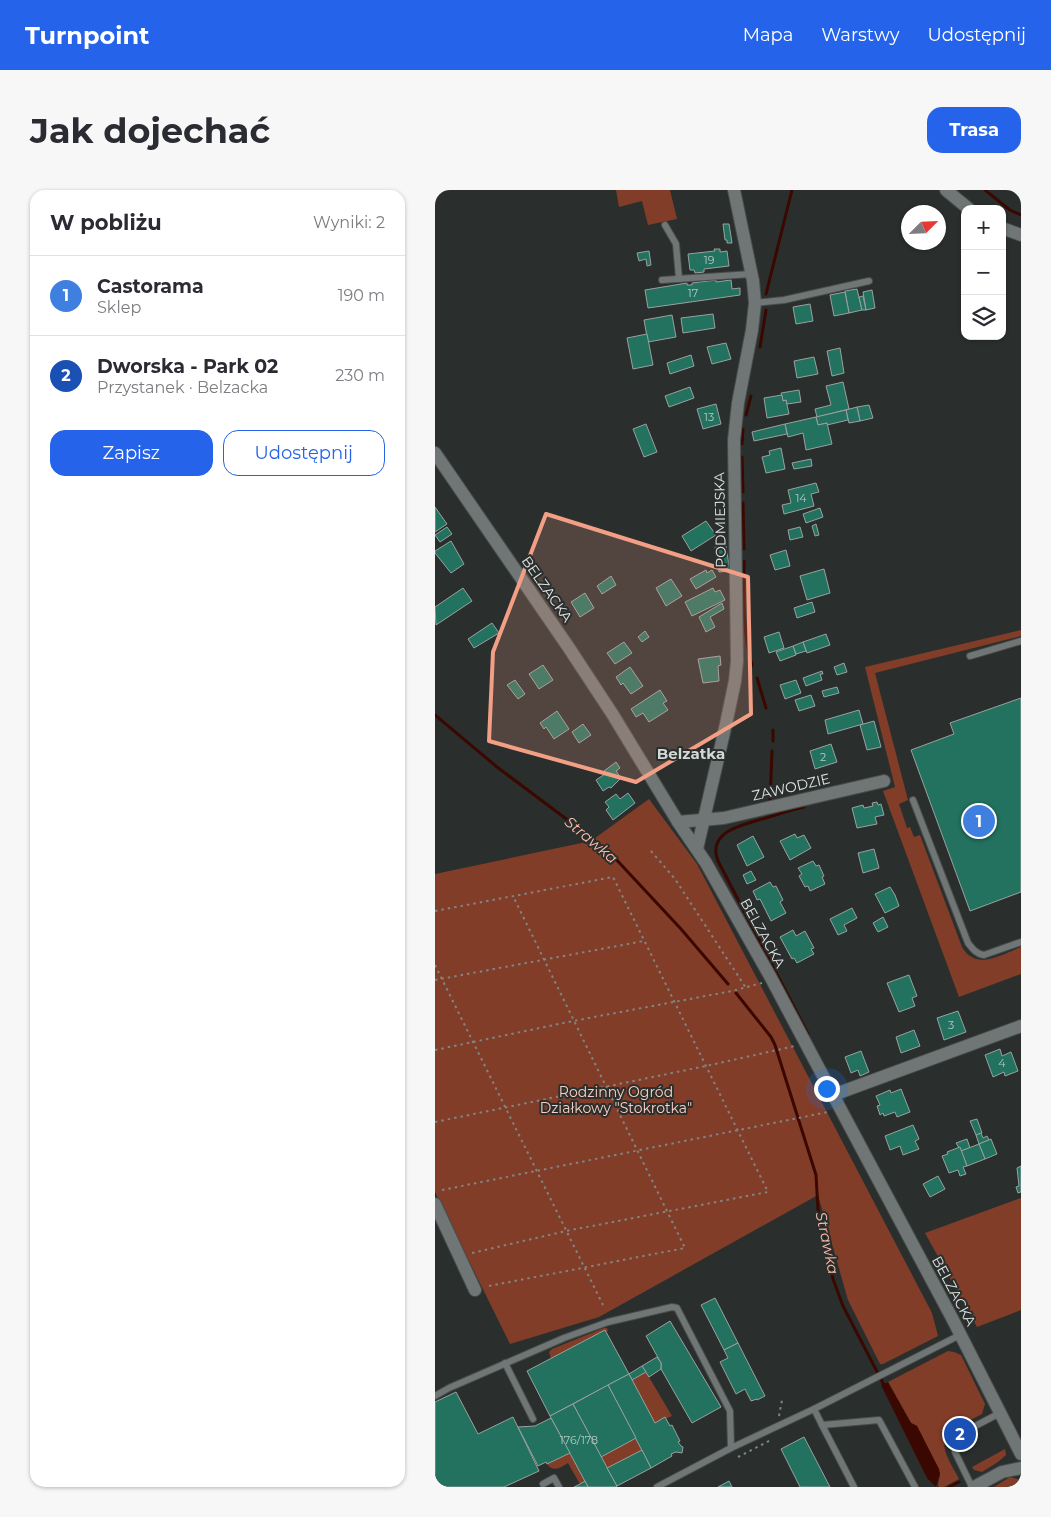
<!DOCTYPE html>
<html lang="pl">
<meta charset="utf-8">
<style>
:root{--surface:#fff;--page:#f7f7f7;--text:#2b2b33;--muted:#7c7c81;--line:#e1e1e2;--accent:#2563eb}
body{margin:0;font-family:Montserrat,sans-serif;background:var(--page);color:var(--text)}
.controls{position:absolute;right:15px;top:15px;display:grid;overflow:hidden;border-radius:10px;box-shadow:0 1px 4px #0004}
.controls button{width:45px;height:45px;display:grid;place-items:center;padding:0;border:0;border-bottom:1px solid var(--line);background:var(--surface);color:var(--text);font:25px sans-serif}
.compass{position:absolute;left:466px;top:15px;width:45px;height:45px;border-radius:50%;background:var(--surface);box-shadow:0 1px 4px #0004;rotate:66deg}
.you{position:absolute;left:391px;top:898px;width:18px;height:18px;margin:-12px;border:4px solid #fff;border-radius:50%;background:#1a73e8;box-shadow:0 0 0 8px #1a73e833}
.badge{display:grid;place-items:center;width:32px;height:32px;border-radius:50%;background:var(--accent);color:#fff;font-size:16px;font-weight:700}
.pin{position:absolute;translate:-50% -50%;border:2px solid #fff;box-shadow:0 1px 5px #0006}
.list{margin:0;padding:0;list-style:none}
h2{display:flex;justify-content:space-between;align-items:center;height:65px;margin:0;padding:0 20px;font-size:21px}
h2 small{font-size:16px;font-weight:400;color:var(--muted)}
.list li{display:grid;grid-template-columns:32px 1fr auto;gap:15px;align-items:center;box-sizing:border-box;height:80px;padding:0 20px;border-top:1px solid var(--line)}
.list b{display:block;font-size:19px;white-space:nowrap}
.list p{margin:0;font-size:16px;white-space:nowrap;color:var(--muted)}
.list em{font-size:16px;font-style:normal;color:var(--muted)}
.actions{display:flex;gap:10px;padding:15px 20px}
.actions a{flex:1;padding:11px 0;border:1px solid var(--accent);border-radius:15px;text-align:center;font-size:18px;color:var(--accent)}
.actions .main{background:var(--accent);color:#fff}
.icon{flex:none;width:28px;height:28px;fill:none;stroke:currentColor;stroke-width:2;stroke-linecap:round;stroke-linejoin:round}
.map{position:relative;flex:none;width:586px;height:1297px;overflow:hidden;border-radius:15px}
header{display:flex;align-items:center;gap:30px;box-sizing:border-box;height:70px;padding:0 25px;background:var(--accent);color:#fff}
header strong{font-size:24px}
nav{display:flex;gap:28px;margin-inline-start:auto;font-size:18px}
.intro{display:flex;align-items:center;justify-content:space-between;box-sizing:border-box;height:120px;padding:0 30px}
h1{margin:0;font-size:35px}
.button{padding:12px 22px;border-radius:15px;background:var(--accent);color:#fff;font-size:18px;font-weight:700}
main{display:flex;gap:30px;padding:0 30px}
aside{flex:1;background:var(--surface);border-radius:15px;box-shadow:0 1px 4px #0004}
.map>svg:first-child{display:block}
.green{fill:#823d29}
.water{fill:#3a0800}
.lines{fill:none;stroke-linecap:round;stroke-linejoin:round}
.stream{stroke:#3a0800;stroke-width:3}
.building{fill:#237260;stroke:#9aa19f}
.service-casing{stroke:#484c4b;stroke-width:8}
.minor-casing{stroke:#484c4b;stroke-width:14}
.path{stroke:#808482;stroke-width:2;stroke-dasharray:2.5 4;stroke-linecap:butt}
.service{stroke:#707675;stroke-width:6}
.minor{stroke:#707675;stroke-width:12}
.marked{fill:#f39f85;fill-opacity:0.2;stroke:#f39f85;stroke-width:4;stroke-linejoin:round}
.labels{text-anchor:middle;stroke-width:4;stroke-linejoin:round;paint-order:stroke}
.number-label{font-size:11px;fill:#b2c8c2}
.street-label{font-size:14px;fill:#e1e4e3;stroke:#2a2f2d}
.park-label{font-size:14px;fill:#facfc2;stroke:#2a2f2d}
.neighbourhood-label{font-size:15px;font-weight:bold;fill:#d1d8d6;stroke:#2a2f2d}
.water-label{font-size:15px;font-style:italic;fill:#febeab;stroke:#2a2f2d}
</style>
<header>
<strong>Turnpoint</strong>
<nav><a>Mapa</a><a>Warstwy</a><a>Udostępnij</a></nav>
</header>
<div class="intro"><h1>Jak dojechać</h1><a class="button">Trasa</a></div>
<main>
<aside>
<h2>W pobliżu<small>Wyniki: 2</small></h2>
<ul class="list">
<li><span class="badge" style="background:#3f7fe0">1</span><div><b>Castorama</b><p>Sklep</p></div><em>190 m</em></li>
<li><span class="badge" style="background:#1a4fb4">2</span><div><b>Dworska - Park 02</b><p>Przystanek · Belzacka</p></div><em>230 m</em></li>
</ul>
<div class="actions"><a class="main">Zapisz</a><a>Udostępnij</a></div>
</aside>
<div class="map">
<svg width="586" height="1297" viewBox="0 0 586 1297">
<rect width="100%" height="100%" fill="#2a2f2d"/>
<g class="green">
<polygon points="181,0 235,0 242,29 213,35 207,11 184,17"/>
<path d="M586,440V446L440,483L473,610L464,614L472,638L475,637L479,647L485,645L527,757C541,781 566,765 586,757V784L524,807L448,601L460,597L430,477Z"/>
<polygon points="214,609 262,674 497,1123 503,1146 448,1174 445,1174 413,1110 383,1005 164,1127 75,1154 0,1002 0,684 156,651"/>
<polygon points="586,1008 586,1120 542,1137 490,1043"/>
<polygon points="169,1138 172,1138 173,1141 116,1169 114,1162 117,1159"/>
<path d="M513,1161L519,1162L526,1165L550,1214L547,1224L526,1235L525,1233L516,1237L517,1240C499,1252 517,1274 524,1289L509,1297H504L503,1295L505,1284L482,1236L476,1233L453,1192Z"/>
<polygon points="211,1182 237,1226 220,1233 197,1190"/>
<polygon points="201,1248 207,1260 172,1278 166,1267"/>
<polygon points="570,1259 571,1265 563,1272 547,1282 539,1280 537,1277"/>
<path d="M135,1263L150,1291L145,1294L133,1273C126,1277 119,1283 112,1274Z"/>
<polygon points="575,1287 586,1290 586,1297 559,1297"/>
</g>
<polygon class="water" points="453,1192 476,1233 482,1236 504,1279 505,1284 501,1297 492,1288 446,1195"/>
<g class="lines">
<g class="stream">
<polyline points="550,0 575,20 586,25"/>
<polyline points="331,104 357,0"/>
<polyline points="325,157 331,120"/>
<polyline points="311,225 316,206"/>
<polyline points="307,254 308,239"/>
<polyline points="307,267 308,302"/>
<polyline points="308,313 309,359"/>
<path d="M309,371C309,406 307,441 317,475"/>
<polyline points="322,488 331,518"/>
<polyline points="0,525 62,577 146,640 178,666 246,739 293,794"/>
<polyline points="338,551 338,540"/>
<polyline points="335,613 337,561"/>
<path d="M369,617C356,620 344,624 331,628C310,634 271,641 283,671L373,844"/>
<polyline points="301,803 336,847 340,855 381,985 383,1020 398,1089 408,1116 450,1197"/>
<polyline points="514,1297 524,1292"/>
</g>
</g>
<g class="building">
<polygon points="288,34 294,34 297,53 292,53 292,50 290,50"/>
<polygon points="279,59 285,59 285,62 292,61 294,76 269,79 269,82 260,83 259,80 255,80 253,64 280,61"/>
<polygon points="214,61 216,75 212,76 211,69 204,71 202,63"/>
<polygon points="281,90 281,92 296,90 297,99 305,98 305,105 213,118 210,100 252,93 252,95 257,95 257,93"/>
<polygon points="422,99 427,120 414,123 410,101"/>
<polygon points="437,100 440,118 431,120 428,102"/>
<polygon points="410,102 414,123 399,126 395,105"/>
<polygon points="428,106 431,120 427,120 424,107"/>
<polygon points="375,114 378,131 361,134 358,117"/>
<polygon points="278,124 280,138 248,143 246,128"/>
<polygon points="237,125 241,147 213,152 209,130"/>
<polygon points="212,144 218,175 198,179 192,148"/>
<polygon points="291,153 296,169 277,174 272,157"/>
<polygon points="405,158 409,183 397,186 392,161"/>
<polygon points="256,165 259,176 235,184 232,173"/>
<polygon points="379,167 383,184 362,188 359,171"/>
<polygon points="408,192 414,219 382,227 380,219 396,215 391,196"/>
<polygon points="255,197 259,208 234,217 230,206"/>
<polygon points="364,200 366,212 352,214 351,210 348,211 346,203"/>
<polygon points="347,205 348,211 351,210 354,224 332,228 329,208"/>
<polygon points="281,214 286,234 268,239 262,219"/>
<polygon points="434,215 438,228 425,231 422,217"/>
<polygon points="422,217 425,231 414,233 411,220"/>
<polygon points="411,220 413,230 392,235 392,233 383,235 381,227"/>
<polygon points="381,227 383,235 392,233 397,254 371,260 368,243 353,247 350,234"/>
<polygon points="211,234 222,262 209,267 198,239"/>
<polygon points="350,234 352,244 319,251 317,242"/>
<polygon points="346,258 350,279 331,283 327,267 335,265 334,261"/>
<polygon points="376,269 377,276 359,279 357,273"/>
<polygon points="381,293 384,302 376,304 379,316 349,324 347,315 356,313 353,300"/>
<polygon points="0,317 12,334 0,342"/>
<polygon points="385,318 388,327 371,333 368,324"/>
<polygon points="271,331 281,345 256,361 247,346"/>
<polygon points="381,334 384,345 380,346 377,336"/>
<polygon points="12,337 17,344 5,352 0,345"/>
<polygon points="365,337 368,347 355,350 353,340"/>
<polygon points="16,351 29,374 16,383 0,363 0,361"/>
<polygon points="291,356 295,381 284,382 280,357"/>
<polygon points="351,360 355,376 340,380 335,365"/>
<polygon points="389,379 395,403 372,410 365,386"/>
<polygon points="271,380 272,383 277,380 281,387 261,399 255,389"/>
<polygon points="176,386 181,395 167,404 162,396"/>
<polygon points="236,389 247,406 231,416 221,398"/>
<polygon points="28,398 37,411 1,435 0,417"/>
<polygon points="278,398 280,402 285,400 290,410 257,426 250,412"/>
<polygon points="150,403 159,418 145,427 136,412"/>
<polygon points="377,412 380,422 362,428 359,418"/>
<polygon points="287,413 289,419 275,427 280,437 271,442 264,427"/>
<polygon points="57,433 64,443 39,458 33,449"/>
<polygon points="210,441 214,447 207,452 203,447"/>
<polygon points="344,442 349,458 334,463 329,447"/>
<polygon points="391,444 395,455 372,463 368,452"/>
<polygon points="189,452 197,463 180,474 172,463"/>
<polygon points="368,452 371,461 361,464 358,456"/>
<polygon points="358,456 361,465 345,471 341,462"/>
<polygon points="285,466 286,475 283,476 284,491 268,493 263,469"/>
<polygon points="409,473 412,482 402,485 399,477"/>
<polygon points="108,475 118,490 104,499 94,484"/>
<polygon points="195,477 208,496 196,504 188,493 186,495 181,487"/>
<polygon points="387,481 388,484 385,484 387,490 371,496 368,488"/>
<polygon points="80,490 90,504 83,509 72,495"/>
<polygon points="361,490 366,503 350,509 345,495"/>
<polygon points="402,497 404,503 389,507 387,501"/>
<polygon points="225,500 232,511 228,513 233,520 214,532 208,523 201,527 196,519"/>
<polygon points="376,505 380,516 364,521 360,510"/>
<polygon points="586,508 586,702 535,721 476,560 519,544 515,533"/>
<polygon points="424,520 428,534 393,544 390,530"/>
<polygon points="122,521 134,539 119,549 111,537 109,539 105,533"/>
<polygon points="439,531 446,557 432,560 425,535"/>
<polygon points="148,534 156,545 144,553 137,542"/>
<polygon points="396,554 402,572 380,579 375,561"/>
<polygon points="181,572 185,578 181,581 186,588 176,598 174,597 168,601 161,590 170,584 169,581"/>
<polygon points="193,603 200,613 178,630 171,620 174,617 170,612 181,604 185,609"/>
<polygon points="442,612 443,615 446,614 449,625 440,627 442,634 422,638 417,618 428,615 429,618 438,616 437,613"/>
<polygon points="360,644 362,648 369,645 376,658 355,670 345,651"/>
<polygon points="318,646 329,667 312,676 302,655"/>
<polygon points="439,659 444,678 428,683 423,663"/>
<polygon points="378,671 381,676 384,675 389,686 387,687 390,694 375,701 373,696 370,697 364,686 367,684 363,678"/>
<polygon points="316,681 321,690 312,694 308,685"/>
<polygon points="335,692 338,697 341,696 348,710 345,712 351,723 336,731 325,709 322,710 318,701"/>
<polygon points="455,697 460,705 464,716 450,723 440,704"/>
<polygon points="417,718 422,728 409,735 412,741 403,745 395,729"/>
<polygon points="448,727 453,737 443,742 438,733"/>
<polygon points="358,740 361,746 370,741 379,758 376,759 379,764 362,773 359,768 357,769 345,747"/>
<polygon points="474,785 482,806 477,808 480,816 464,822 452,793"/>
<polygon points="523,821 531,842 509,850 502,828"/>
<polygon points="479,840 485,856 466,863 461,847"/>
<polygon points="565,859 567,866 576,862 583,881 570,886 569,882 558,887 550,865"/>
<polygon points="426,861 434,882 425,886 423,880 416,883 410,867"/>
<polygon points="466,899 475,922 462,927 460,922 449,926 448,923 445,925 442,916 445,915 441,906 455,900 456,903"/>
<polygon points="542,929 547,943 541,945 535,931"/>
<polygon points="478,935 484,949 480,951 484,959 468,965 465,956 455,960 450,946"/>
<polygon points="546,943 548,948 552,946 554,950 544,954 541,945"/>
<polygon points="532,949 535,958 526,961 521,953"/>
<polygon points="556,949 562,964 550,969 544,954"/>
<polygon points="544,954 550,969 532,976 526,961"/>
<polygon points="525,957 532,976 528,977 531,984 525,986 523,980 514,983 507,966 513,964 512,962"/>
<polygon points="586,976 586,1002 583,1003 581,997 584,996 582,978"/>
<polygon points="503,986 510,999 495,1007 488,994"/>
<polygon points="280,1108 303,1153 289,1160 266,1115"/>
<polygon points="235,1131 286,1217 257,1233 226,1179 226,1173 211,1146"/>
<polygon points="170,1140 194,1184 115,1226 92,1181"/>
<polygon points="303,1153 330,1206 322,1210 322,1209 316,1211 310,1199 301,1204 285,1172 293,1168 289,1160"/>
<polygon points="222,1167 226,1173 226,1179 214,1187 207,1176"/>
<polygon points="207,1176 211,1182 197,1190 194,1184"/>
<polygon points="194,1184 220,1233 230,1227 235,1236 237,1235 245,1251 243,1252 246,1256 248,1257 247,1263 241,1262 236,1264 237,1266 216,1278 173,1195"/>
<polygon points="173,1195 201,1248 166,1267 138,1214"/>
<polygon points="21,1202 43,1244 78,1227 104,1281 69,1297 3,1297 0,1290 0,1212"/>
<polygon points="138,1214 182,1296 181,1297 153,1297 115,1226"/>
<polygon points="116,1228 135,1263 112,1274 111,1272 103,1276 83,1237 100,1236"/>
<polygon points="369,1247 395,1297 365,1297 346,1259"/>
<polygon points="207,1260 216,1278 182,1296 172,1278"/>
<polygon points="150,1291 153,1297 139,1297 145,1294"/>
<polygon points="294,1291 297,1297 283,1297"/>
</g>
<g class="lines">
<defs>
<g id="service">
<polyline points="230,35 241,54 244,89"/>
<polyline points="227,90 316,84"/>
<polyline points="320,113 349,110 434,91"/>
<polyline points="535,466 586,451"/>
<path d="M478,610L533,753C537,758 541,764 549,765L586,752"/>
<polyline points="70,1173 98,1229"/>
<polyline points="0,1206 14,1198 129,1148 173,1132 237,1117 242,1118 244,1122 295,1221 296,1258"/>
<polyline points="379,1219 387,1235 444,1230 480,1297"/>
<polyline points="387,1235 419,1297"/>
<polyline points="108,1294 119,1288 124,1297"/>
<polyline points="222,1297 296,1258 379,1219 525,1145"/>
<polyline points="537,1297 520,1262 519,1249 525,1244 565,1223"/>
</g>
<g id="minor">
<polyline points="511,0 534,19"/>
<polyline points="567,38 586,45"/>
<polyline points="0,263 134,458 178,525 243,632 271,673 336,788 405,918 518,1130 586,1264"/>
<polyline points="243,632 289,628 449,591"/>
<polyline points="262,659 291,534 300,491 302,471 299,250 303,213 317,140 320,113 318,91 299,0"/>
<polyline points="398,905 586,836"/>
<polyline points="0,1014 40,1100"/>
<polyline points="539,1297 567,1282 586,1278"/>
</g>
</defs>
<use href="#service" class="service-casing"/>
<use href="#minor" class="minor-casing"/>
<g class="path">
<polyline points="216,661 240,689 311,798"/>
<polyline points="0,721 178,687 333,1002 131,1041 37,1063"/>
<polyline points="0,775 168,1115"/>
<polyline points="0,790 209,751"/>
<polyline points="0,860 138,831 297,801 327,793"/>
<polyline points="0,932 271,876 360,856"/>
<polyline points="7,1000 393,922"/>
<polyline points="54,1096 250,1058 78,706"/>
<polyline points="344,1226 347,1210"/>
<polyline points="303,1267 336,1250"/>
</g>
<use href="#service" class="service"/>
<use href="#minor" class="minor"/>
</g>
<path class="marked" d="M111,324L313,387L316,524L201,592L54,551L58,462Z"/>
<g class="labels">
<g class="number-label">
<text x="274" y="74">19</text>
<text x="258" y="107">17</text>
<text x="274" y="231">13</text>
<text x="366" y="312">14</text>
<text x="388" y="571">2</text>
<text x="516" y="839">3</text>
<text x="567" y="877">4</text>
<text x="144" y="1254">176/178</text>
</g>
<g class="street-label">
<text transform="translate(285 330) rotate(-91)" y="5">PODMIEJSKA</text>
<text transform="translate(112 399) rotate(55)" y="5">BELZACKA</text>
<text transform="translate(356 597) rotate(-13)" y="5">ZAWODZIE</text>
<text transform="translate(328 743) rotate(61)" y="5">BELZACKA</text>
<text transform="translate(519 1101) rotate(62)" y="5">BELZACKA</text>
</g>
<g class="park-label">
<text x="181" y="907">Rodzinny Ogród<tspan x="181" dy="16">Działkowy "Stokrotka"</tspan></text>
</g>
<g class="neighbourhood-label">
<text x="256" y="569">Belzatka</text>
</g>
<g class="water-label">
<text transform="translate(156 650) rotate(40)" y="5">Strawka</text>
<text transform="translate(392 1053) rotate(78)" y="5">Strawka</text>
</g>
</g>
</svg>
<div class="controls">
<button>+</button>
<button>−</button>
<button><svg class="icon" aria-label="layers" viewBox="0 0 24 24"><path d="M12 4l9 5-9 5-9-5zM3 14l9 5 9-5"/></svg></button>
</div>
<svg class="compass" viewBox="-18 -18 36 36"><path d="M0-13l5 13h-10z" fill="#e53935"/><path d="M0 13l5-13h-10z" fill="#7c7c81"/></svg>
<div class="you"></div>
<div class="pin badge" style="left:544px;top:631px;background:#3f7fe0">1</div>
<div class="pin badge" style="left:525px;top:1244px;background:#1a4fb4">2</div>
</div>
</main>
